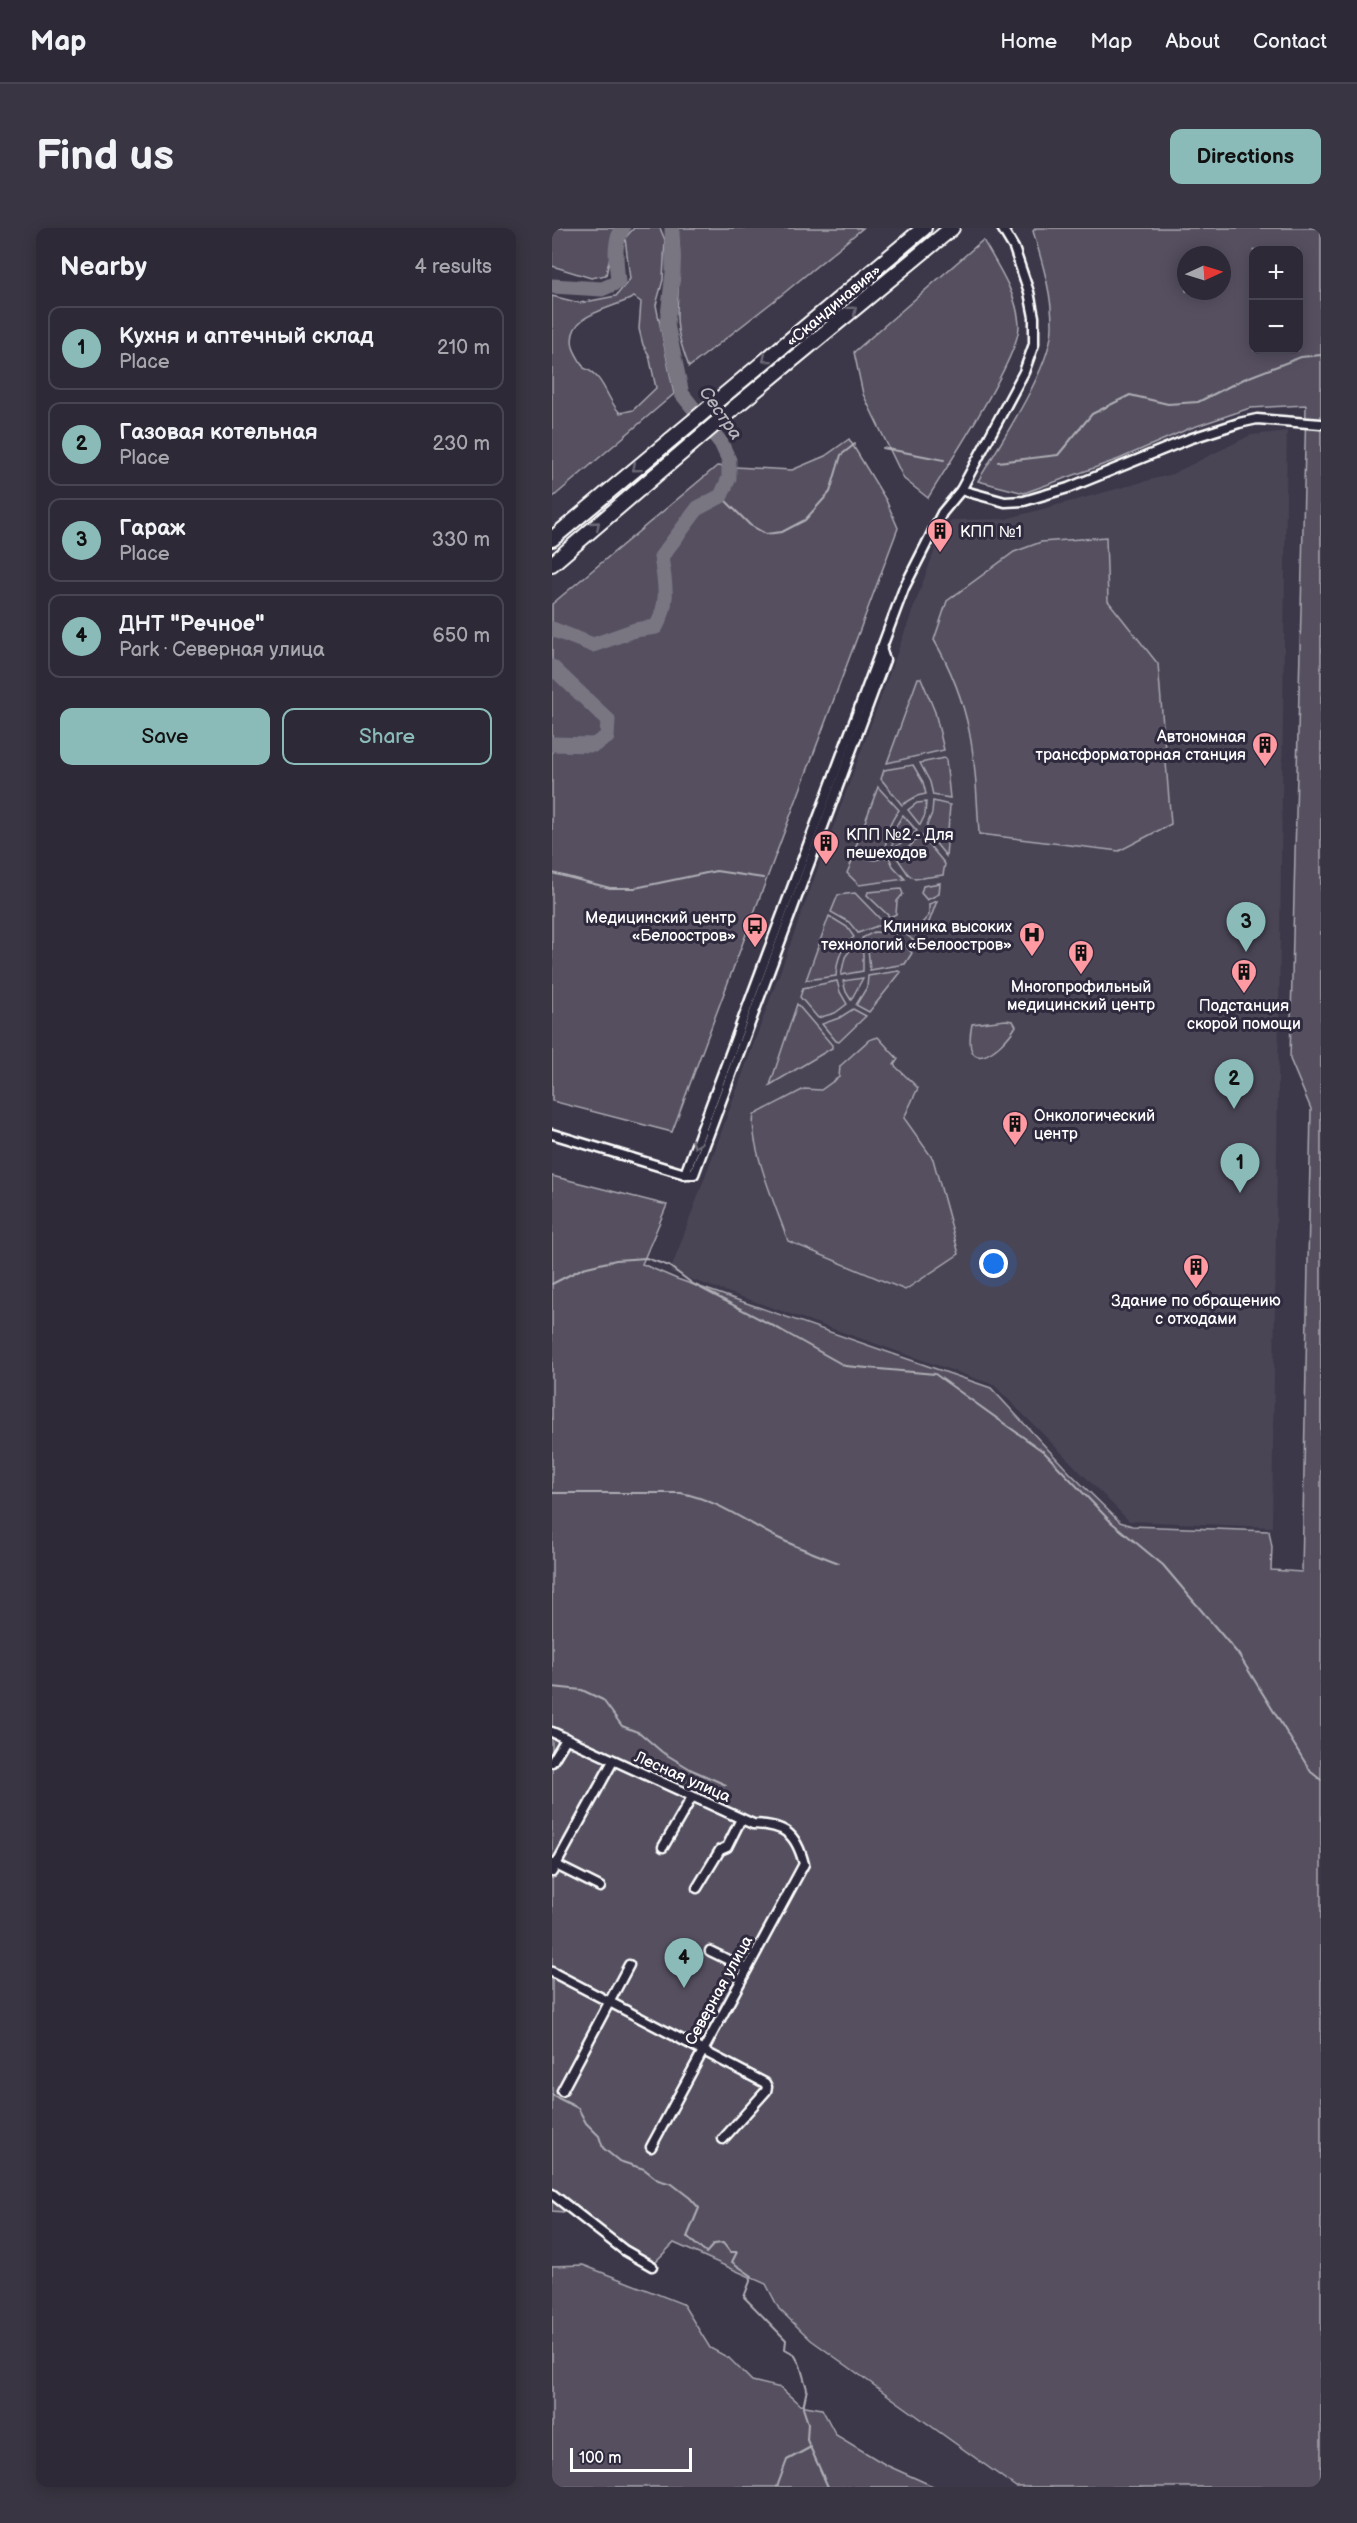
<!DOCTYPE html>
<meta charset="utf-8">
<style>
:root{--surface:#2d2937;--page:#393542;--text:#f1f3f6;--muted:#a7a6ad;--line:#484552;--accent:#8bbbb9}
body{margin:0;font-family:"Balsamiq Sans",sans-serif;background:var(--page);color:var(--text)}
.controls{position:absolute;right:18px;top:18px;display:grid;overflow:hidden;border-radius:12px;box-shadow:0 3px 15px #0003}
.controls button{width:54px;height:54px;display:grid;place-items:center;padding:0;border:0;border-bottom:2px solid var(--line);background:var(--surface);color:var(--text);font:30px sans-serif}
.compass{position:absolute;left:625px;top:18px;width:54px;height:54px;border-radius:50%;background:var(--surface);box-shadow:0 3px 15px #0003;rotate:86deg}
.scale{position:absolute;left:18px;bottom:15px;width:122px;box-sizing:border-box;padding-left:6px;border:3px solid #fff;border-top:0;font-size:16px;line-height:21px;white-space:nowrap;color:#fff;-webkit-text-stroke:4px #2f2a3d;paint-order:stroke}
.you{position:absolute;left:442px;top:1036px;width:21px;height:21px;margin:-15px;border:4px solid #fff;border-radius:50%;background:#1a73e8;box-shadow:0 0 0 9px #1a73e833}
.badge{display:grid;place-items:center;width:39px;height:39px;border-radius:50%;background:var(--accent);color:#111;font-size:20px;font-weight:700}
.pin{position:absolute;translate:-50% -50px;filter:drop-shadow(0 2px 3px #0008)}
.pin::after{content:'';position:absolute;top:32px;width:21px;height:18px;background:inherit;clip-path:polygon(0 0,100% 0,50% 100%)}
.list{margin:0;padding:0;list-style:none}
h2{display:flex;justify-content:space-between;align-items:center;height:78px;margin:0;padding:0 24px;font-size:26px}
h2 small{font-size:20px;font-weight:400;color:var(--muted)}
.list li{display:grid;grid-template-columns:39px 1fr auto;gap:18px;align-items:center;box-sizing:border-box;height:84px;margin:0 12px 12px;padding:0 12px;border:2px solid var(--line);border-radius:12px}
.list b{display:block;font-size:22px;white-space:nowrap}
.list p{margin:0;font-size:20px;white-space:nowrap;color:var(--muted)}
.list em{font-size:20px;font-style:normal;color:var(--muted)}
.actions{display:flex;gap:12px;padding:18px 24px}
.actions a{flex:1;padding:14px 0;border:2px solid var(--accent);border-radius:12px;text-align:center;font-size:21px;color:var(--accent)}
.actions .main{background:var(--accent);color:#111}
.map{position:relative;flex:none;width:769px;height:2259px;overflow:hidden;border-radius:12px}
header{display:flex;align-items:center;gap:36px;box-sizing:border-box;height:84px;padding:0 30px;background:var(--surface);border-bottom:2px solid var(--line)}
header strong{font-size:28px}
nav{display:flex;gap:33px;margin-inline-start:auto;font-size:21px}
.intro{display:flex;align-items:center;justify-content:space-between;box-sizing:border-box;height:144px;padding:0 36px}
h1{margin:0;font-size:42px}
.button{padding:15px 27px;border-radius:12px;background:var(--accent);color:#111;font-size:21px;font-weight:700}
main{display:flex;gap:36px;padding:0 36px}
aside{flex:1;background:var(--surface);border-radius:12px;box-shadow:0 3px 15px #0003}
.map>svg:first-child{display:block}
.built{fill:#494455}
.green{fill:#555060;stroke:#aaa8b0;stroke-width:1.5;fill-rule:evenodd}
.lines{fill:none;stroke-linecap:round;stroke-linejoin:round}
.stream{stroke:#afadb4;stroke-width:2}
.river{stroke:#797682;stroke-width:15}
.minor-casing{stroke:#fff;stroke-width:13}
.trunk-casing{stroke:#fff;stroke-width:18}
.minor{stroke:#2f2a3d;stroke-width:8}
.trunk{stroke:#2f2a3d;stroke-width:14}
.oneway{stroke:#6d6a77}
.labels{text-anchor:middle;stroke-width:6;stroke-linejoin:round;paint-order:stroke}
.street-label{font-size:16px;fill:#fff;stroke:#2f2a3d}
.poi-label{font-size:16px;fill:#fff;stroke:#2f2a3d;text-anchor:start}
.water-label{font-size:18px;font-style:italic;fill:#b5b4ba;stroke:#2f2a3d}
</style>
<header>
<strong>Map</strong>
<nav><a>Home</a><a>Map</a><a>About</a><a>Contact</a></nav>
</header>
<div class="intro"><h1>Find us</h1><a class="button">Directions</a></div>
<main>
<aside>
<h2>Nearby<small>4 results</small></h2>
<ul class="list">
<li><span class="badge">1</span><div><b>Кухня и аптечный склад</b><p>Place</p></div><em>210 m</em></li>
<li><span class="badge">2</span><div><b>Газовая котельная</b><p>Place</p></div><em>230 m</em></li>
<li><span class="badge">3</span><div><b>Гараж</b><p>Place</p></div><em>330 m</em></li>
<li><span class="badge">4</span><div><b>ДНТ &quot;Речное&quot;</b><p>Park · Северная улица</p></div><em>650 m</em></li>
</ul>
<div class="actions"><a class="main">Save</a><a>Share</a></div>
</aside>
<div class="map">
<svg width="769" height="2259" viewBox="0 0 769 2259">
<rect width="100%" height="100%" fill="#3c3749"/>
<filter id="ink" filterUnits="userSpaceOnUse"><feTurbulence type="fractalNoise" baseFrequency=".0167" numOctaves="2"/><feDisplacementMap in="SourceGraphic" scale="12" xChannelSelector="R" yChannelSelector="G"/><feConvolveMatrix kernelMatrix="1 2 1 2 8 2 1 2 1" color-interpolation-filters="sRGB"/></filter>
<g filter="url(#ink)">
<polygon class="built" points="735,203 720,1299 577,1293 442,1157 118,1044 386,313 399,292 453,291 546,266 620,246 699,207"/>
<g class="green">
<polygon points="0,0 64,0 54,47 39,50 0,38"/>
<path d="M82,0H108L113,12L111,52L104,77L122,166L0,270V68L28,75L64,68L78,51L73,10ZM82,69L89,74L87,101L91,117L97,127L104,160L81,182L68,185C54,171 53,148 32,140C29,134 23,126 21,119C13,85 61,81 82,69Z"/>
<path d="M125,0H311L232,65L137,139C131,122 125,106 125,89C125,59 131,29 125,0Z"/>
<path d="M484,0H769V2259H464L259,2112L227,2081L214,2056L122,2015L104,2033L97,2036L24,1985L0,1983V948L115,977L90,1036L125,1051L439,1160L518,1245L568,1294L580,1298L717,1303L720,1319L719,1342L750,1344L759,881L738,831L754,177L698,180L636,201L567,231L472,265L426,253C447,217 501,137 500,97C500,65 490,34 481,3ZM702,22H746V122H702ZM634,27H670V63H634Z"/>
<path d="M431,12C446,38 465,66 467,96C469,128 395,238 376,270L352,251L311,166L302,124Z"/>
<polygon points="297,211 334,272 346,300 120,904 0,873 0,376 165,238 240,242 273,228"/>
<path d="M554,309L556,373L606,436L619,596L567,623L427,606C423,530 421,479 382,412L395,373L462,324L489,314Z"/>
<polygon points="366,450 369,450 383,484 392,522 335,535"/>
<polygon points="392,530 394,532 398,570 381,567 378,554 368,535"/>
<polygon points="361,537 371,554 374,566 365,568 350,577 329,551 332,542"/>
<path d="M326,559L347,582C338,594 332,607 334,623L315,625L303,621Z"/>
<polygon points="381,573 398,577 394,628 373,602 380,585"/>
<polygon points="374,574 373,587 368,597 356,582 365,575"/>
<path d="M351,587L365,603L341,621C339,607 343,598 351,587Z"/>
<polygon points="369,607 393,636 391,647 363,651 356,646 343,627 353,623"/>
<polygon points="302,628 323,632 337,629 341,638 353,651 307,657 295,645"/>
<polygon points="388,655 387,666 375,672 369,665 371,658"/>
<polygon points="349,661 351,666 345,673 344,686 338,689 315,667 316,664"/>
<polygon points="303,665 335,698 325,698 306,705 297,694 279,684 286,667"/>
<polygon points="385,673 374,702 373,703 369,696 377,687 377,676"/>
<path d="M277,688L295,699L302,709C289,719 285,731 284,748L254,752Z"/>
<polygon points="356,699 367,699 371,709 366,716 352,705"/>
<polygon points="322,704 342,705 360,725 353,736 318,742 316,721 310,710"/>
<polygon points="305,713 311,726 311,743 289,747 293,729"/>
<polygon points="346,743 349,744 317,784 304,777 315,759 316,748"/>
<polygon points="311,750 299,772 294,764 291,753"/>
<polygon points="285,753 288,764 295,776 283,785 266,790 248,769 251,760"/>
<polygon points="245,776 280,817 280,820 218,857"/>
<polygon points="301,781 314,788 287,814 284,813 270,796 287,790"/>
<path d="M454,792L461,793L464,798C448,825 409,851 420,796Z"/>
<path d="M326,809L346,831L342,837L366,860L352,890L381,931L407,1026L353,1062L236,1013C226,984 196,915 202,887L252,861L269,862L287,849L288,838L317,812Z"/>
<polygon points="31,2037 131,2076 158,2120 177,2130 200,2153 229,2160 248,2177 270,2181 284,2207 334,2237 383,2259 0,2259 0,2038"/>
</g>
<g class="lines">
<g class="stream">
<polyline points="331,220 392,232"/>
<polyline points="446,234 506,227 540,186 578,167 616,176 646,174 692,151 749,129 769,127"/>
<polyline points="169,268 198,297 214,306 230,304 253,292 278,264 289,227 303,216"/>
<polyline points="0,645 58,660 83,660 164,643 211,650"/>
<polyline points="0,1056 31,1040 64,1032 94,1030 117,1038 141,1056 229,1102 293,1138 383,1146 492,1224 559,1294 611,1337 687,1427 759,1544 769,1552"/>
<path d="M0,1265H129C165,1272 194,1294 226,1310C246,1320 267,1327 287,1335"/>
<polyline points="0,1459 30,1462 51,1472 70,1498 88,1505 110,1524 140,1542 174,1557"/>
<polyline points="0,1867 26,1880 34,1895 47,1908 51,1920 67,1933 92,1941 106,1952 120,1956 138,1970 147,1980 135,2009 154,2025 162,2016 171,2015 178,2024 185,2024 180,2034 200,2048 192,2069 234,2112 233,2121 242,2126 248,2137 255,2161 251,2180 256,2195 255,2212 276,2259"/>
<polyline points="225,2259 235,2232 259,2219"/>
</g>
<g class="river">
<path d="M0,58L50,61L66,54C65,38 60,14 71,0"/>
<path d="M0,401L41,417L83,402L104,399C118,374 113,356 109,329L146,280L169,268L177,250V232L169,215L130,166L115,96L121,44L120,0"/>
<polyline points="0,439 56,492 55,509 42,517 0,516"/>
</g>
<defs>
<g id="minor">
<polyline points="409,262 453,274 472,273 516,260 637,211 687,195 705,191 769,196"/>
<polyline points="0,906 133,946 142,946 333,432 329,420"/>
<polyline points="133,946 352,360 390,285 409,262 472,144 482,116 482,89 477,64 462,20 450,0"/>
<path d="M0,1504L201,1596C233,1597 244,1605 252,1636L99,1919"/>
<polyline points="0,1534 14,1511"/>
<polyline points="111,1619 140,1569"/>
<polyline points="0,1635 48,1659"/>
<polyline points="0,1644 61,1533"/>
<polyline points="145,1660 168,1622 175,1619 189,1591"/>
<polyline points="158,1723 195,1741"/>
<polyline points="0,1744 213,1855 215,1859 214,1863 171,1911"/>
<polyline points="10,1863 77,1737"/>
<polyline points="0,1966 72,2022 100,2038"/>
</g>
<g id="trunk">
<polyline points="0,311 372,0"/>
<polyline points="0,336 183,179 400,0"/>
</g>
</defs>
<use href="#minor" class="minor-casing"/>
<use href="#trunk" class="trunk-casing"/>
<use href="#minor" class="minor"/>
<use href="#trunk" class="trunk"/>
</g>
<defs><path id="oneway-chevron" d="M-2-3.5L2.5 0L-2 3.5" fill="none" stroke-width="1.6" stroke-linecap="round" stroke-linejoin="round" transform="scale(1.5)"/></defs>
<g class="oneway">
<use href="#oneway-chevron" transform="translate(301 82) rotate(-40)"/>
<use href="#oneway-chevron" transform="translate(214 131) rotate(140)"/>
<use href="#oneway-chevron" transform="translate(84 240) rotate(140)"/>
<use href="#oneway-chevron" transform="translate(44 297) rotate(-41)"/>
<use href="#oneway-chevron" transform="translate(144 916) rotate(110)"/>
</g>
</g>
<defs>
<symbol id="building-pin" viewBox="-11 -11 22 30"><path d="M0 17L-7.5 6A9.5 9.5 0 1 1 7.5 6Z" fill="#ff9aa2" stroke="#2f2a3d"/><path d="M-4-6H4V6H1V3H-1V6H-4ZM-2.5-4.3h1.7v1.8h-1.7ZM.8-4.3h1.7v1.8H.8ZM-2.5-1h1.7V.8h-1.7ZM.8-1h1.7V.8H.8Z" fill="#111"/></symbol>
<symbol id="bus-pin" viewBox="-11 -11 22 30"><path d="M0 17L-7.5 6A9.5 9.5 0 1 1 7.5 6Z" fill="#ff9aa2" stroke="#2f2a3d"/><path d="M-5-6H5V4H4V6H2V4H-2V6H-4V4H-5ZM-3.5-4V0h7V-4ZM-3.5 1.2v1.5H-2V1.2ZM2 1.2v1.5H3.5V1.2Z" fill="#111"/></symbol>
<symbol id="hospital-pin" viewBox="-11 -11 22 30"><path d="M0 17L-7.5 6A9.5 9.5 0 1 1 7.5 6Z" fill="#ff9aa2" stroke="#2f2a3d"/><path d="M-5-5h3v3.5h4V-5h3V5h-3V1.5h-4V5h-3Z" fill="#111"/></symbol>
</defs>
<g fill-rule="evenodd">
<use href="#building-pin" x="373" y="288" width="30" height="40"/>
<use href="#building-pin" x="698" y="502" width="30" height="40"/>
<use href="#building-pin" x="259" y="600" width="30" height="40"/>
<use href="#bus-pin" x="188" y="683" width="30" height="40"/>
<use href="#hospital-pin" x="465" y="692" width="30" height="40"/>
<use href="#building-pin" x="514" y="710" width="30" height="40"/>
<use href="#building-pin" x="677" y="729" width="30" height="40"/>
<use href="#building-pin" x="448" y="881" width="30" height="40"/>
<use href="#building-pin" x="629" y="1024" width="30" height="40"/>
</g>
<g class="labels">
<g class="street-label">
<text transform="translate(281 77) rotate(-40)" y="6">«Скандинавия»</text>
<text transform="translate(131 1548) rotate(24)" y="6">Лесная улица</text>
<text transform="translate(166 1762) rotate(-61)" y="6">Северная улица</text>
</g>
<g class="poi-label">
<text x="408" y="309">КПП №1</text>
<text x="694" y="514" text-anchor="end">Автономная<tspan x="694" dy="18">трансформаторная станция</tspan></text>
<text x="294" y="612">КПП №2 - Для<tspan x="294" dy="18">пешеходов</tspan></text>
<text x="184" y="695" text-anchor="end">Медицинский центр<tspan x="184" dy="18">«Белоостров»</tspan></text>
<text x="460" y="704" text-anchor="end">Клиника высоких<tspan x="460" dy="18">технологий «Белоостров»</tspan></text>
<text x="529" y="764" text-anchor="middle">Многопрофильный<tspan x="529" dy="18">медицинский центр</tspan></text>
<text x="692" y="783" text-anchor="middle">Подстанция<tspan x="692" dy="18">скорой помощи</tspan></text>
<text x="482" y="893">Онкологический<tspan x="482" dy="18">центр</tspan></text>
<text x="644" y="1078" text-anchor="middle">Здание по обращению<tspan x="644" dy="18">с отходами</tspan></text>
</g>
<g class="water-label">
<text transform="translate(169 185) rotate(55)" y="6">Сестра</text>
</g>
</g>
</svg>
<div class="controls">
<button>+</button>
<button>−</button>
</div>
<svg class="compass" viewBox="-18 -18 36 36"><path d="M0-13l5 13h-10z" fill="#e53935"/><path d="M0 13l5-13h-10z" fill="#a7a6ad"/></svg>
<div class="scale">100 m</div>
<div class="you"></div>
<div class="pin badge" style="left:688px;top:965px">1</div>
<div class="pin badge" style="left:682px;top:881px">2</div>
<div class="pin badge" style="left:694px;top:724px">3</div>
<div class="pin badge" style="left:132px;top:1760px">4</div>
</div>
</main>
